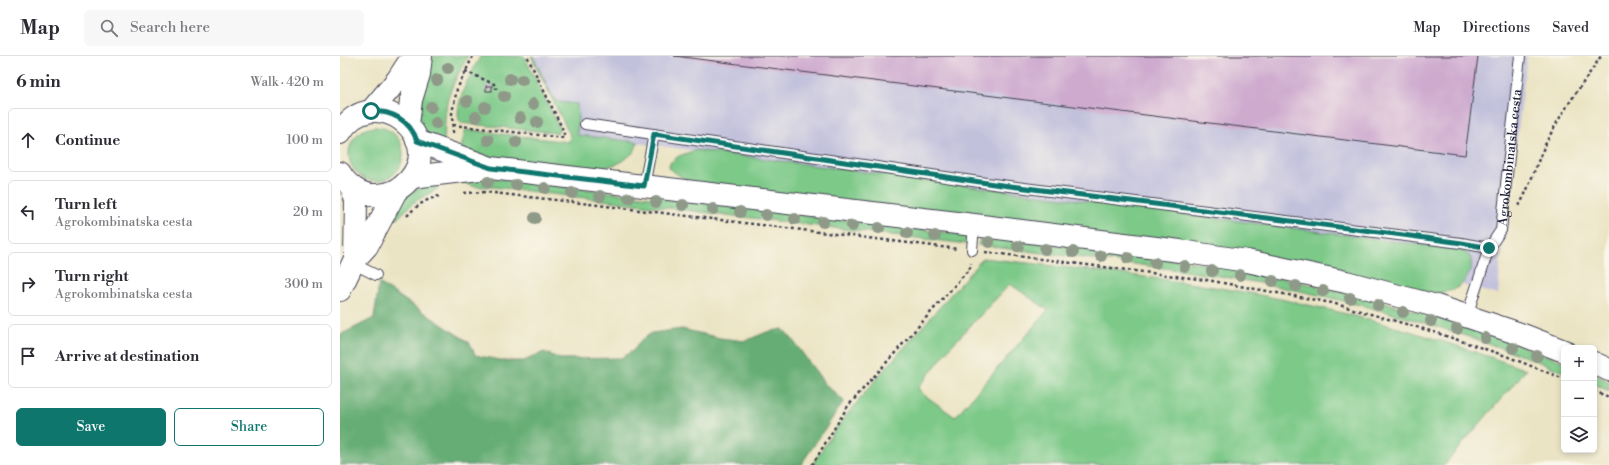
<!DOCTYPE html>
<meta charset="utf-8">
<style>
:root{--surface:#fff;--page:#f7f7f7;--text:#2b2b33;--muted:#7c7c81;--line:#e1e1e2;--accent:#0f766e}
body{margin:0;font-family:"Libre Bodoni",serif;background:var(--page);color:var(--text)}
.controls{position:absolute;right:12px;bottom:12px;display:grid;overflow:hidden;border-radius:6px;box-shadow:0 2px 6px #0003}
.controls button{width:36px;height:36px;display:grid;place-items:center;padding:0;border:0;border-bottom:1px solid var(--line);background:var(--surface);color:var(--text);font:20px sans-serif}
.stop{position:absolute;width:12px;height:12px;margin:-9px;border:3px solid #0f766e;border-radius:50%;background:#fff}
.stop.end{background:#0f766e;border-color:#fff;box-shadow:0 1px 4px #0008}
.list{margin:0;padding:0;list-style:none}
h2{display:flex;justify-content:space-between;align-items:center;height:52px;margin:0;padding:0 16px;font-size:17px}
h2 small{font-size:13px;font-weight:400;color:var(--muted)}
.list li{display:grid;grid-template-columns:26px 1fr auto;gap:12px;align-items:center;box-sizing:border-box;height:64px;margin:0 8px 8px;padding:0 8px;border:1px solid var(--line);border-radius:6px}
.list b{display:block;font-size:15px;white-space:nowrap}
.list p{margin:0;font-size:13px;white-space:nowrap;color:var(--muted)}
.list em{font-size:13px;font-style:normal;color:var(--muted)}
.actions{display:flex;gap:8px;padding:12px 16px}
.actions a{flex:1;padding:9px 0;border:1px solid var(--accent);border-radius:6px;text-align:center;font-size:14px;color:var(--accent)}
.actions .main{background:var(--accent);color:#fff}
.icon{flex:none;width:22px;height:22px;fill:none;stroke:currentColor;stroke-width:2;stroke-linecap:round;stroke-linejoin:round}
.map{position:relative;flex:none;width:1269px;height:409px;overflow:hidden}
header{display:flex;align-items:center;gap:24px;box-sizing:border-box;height:56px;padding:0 20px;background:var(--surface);border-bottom:1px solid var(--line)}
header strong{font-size:19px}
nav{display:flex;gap:22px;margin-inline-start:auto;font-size:14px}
.search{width:280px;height:36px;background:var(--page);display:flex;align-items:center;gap:10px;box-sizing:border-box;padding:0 14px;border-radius:6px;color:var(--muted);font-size:15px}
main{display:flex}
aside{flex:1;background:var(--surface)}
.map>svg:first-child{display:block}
.industrial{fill:#c2c1dc}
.green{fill:#7dc988;stroke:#507662;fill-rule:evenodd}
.forest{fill:#66ad74;stroke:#446858}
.building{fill:#ceaacf}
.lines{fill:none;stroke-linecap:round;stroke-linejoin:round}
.service-casing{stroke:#403f50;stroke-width:12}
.tertiary-casing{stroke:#403f50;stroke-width:24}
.path{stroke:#403f50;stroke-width:2.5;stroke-dasharray:3 3;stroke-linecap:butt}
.service{stroke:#fff;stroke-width:10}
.tertiary{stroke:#fff;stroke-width:22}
.tree{fill:#8e9988}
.route{stroke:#0f766e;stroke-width:5}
.labels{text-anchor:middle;stroke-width:3.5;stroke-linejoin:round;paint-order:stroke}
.street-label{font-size:13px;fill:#22223b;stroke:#fbf7ec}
</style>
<header>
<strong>Map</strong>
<div class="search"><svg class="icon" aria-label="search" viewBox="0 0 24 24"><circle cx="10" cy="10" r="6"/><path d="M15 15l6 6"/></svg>Search here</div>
<nav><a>Map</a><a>Directions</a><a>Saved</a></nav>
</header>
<main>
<aside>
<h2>6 min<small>Walk · 420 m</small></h2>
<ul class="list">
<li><svg class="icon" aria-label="ahead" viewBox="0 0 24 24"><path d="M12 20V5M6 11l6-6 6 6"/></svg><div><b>Continue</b></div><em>100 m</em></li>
<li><svg class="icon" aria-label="left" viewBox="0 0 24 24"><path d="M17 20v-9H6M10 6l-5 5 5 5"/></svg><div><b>Turn left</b><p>Agrokombinatska cesta</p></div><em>20 m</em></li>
<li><svg class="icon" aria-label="right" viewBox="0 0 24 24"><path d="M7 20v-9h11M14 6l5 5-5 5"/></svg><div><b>Turn right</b><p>Agrokombinatska cesta</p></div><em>300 m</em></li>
<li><svg class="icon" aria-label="arrive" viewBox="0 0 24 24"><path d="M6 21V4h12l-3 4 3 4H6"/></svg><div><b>Arrive at destination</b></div></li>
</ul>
<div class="actions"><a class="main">Save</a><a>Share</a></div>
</aside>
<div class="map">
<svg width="1269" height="409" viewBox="0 0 1269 409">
<rect width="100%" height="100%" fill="#fbf7ec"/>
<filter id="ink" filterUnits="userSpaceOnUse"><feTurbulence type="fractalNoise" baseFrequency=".025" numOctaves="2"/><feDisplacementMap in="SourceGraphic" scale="8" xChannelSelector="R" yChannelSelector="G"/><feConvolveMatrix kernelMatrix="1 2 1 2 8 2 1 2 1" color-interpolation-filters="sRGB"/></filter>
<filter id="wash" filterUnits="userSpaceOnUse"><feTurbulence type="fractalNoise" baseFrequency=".012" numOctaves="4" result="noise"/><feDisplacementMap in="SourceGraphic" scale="16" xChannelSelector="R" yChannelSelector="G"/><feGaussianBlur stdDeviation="0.9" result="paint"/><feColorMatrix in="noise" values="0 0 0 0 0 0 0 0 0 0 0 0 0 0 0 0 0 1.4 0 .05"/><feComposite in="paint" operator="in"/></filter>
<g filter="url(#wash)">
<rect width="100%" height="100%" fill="#ebe4c4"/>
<polygon class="industrial" points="193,0 1187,0 1175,98 1168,169 1162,187 1158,239 1122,229 1127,221 1130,202 1127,197 1120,194 236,79 238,61 212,40"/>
<g class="green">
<path d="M94,0H128C120,14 112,28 108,43C104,57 105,73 104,87C98,84 90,81 85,76C71,60 84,17 94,0Z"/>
<path d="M141,0H184L219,71V74L217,77L121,67C110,54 133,12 141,0Z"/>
<polygon points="191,0 193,0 212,40 218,46 237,48 238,61 237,79 298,86 294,96 283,105 277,108 255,113 244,113 153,102 121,93 125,75 128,74 229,86 230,79"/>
<circle cx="36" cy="98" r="27"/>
<path d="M356,94L1120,194C1124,196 1128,197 1130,201C1135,212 1125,228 1115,233C1104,238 1092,237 1081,235L350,125L341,121L329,112L330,107L339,100Z"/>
<path d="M143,121L628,179L627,188L154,131C141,130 129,133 119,123Z"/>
<path d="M99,126L97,133L74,146L57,163L47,165C64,143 70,131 99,126Z"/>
<path d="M640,181C727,191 815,198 901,214C1011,235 1120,265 1224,306V316C1206,309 1188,301 1170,295C1100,270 1028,249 955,234C851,212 744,203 638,189Z"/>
<path d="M643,202C722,211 801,219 880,232C985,249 1087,277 1186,314L1104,409H472L494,375L532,328ZM670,228L708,254L615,361L583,338L578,332L612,289Z"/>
<polygon points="1254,318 1269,325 1269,335 1254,328"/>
</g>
<polygon class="forest" points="39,227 130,287 135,299 164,305 184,305 204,296 220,303 281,302 294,294 301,284 312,277 342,273 380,282 405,285 427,276 443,273 452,283 485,328 504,345 464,404 462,409 0,409 0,279 34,262"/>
<g id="blocks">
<g class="building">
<polygon points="334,0 1138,0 1125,99"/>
<rect x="146" y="30" width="6" height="5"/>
</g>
</g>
</g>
<g filter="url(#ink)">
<use href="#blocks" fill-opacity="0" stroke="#403f50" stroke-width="1"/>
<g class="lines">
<defs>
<g id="service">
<path id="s1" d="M245,68L653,128L1121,187L1149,192L1161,174L1180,0"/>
<polyline points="304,130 314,78"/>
<polyline points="632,194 634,169"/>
<polyline points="14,208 36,219"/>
<polyline points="1127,260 1149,192"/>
</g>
<g id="tertiary">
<polyline points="31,55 58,23 67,9 78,0"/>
<polyline points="68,69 71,44 79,18 81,0"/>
<path d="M0,77C32,23 108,80 69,124C61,133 50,139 37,139C22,140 7,130 0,117"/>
<polyline points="77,85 151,112 634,169 840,195 907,205 1006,226 1096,250 1183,279 1224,295"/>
<polyline points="72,121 148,112"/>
<polyline points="12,131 16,145 15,203"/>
<polyline points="0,234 15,203 27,190 56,135"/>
<polyline points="1254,307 1269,314"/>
</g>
</defs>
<use href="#service" class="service-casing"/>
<use href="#tertiary" class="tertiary-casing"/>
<g class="path">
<polyline points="125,15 154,28 156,30 156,33"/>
<polyline points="113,69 224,82 224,76 187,0"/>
<polyline points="113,77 112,57 117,33 133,0"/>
<polyline points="124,137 145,136 233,146 618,193"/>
<path d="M1179,150C1191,129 1197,104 1208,83C1223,53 1243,28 1261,0"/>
<path d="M67,160C76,150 86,143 99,140"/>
<polyline points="645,196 867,224 992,247 1094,276 1166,300 1224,323"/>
<polyline points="1254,335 1269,341"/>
<polyline points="472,409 508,350 630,212 631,207"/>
</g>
<use href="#service" class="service"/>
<use href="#tertiary" class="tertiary"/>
</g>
<g class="tree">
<circle cx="108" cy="12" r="6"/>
<circle cx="170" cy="23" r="6"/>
<circle cx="97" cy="24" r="6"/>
<circle cx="182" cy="24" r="6"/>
<circle cx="164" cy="40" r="6"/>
<circle cx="127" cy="45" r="6"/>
<circle cx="193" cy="48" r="6"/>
<circle cx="91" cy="51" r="6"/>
<circle cx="145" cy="51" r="6"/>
<circle cx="136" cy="61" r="6"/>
<circle cx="180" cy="62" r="6"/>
<circle cx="197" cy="66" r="6"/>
<circle cx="96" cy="67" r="6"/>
<circle cx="148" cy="84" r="6"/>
<circle cx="176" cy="86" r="6"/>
<circle cx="148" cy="126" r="6"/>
<circle cx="176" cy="129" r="6"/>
<circle cx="205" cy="132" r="6"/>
<circle cx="232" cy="137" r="6"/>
<circle cx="260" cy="140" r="6"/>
<circle cx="289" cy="142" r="6"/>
<circle cx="316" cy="146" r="6"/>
<circle cx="343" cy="149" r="6"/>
<circle cx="373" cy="153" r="6"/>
<circle cx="400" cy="156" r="6"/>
<circle cx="426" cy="159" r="6"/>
<circle cx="195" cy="162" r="6"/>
<circle cx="455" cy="163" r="6"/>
<circle cx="483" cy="166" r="6"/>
<circle cx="512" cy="170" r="6"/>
<circle cx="539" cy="172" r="6"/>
<circle cx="567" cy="177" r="6"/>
<circle cx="595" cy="180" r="6"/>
<circle cx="649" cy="186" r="6"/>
<circle cx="678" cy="190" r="6"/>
<circle cx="705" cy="193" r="6"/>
<circle cx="733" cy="196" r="6"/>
<circle cx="761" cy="200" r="6"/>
<circle cx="788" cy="202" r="6"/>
<circle cx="815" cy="207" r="6"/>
<circle cx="845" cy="210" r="6"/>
<circle cx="872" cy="215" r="6"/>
<circle cx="900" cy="219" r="6"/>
<circle cx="933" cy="225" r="6"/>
<circle cx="956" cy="230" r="6"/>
<circle cx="983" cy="235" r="6"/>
<circle cx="1010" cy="242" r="6"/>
<circle cx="1038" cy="249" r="6"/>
<circle cx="1063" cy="256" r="6"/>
<circle cx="1091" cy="265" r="6"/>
<circle cx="1117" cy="273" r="6"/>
<circle cx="1145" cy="282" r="6"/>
<circle cx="1173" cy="292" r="6"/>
<circle cx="1197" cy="300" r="6"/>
</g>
</g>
<g class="lines" filter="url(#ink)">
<path class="route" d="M31,55C52,55 70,64 77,85L151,112L304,130L314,78L654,128L1063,179L1122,187L1149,192"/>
</g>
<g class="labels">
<g class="street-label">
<text dy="5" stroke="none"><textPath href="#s1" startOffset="1007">Agrokombinatska cesta</textPath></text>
</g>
</g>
</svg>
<div class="controls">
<button>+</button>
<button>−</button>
<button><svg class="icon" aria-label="layers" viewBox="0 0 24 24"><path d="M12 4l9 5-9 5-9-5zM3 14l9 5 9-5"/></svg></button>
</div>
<div class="stop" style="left:31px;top:55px"></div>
<div class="stop end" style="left:1149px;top:192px"></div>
</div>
</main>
